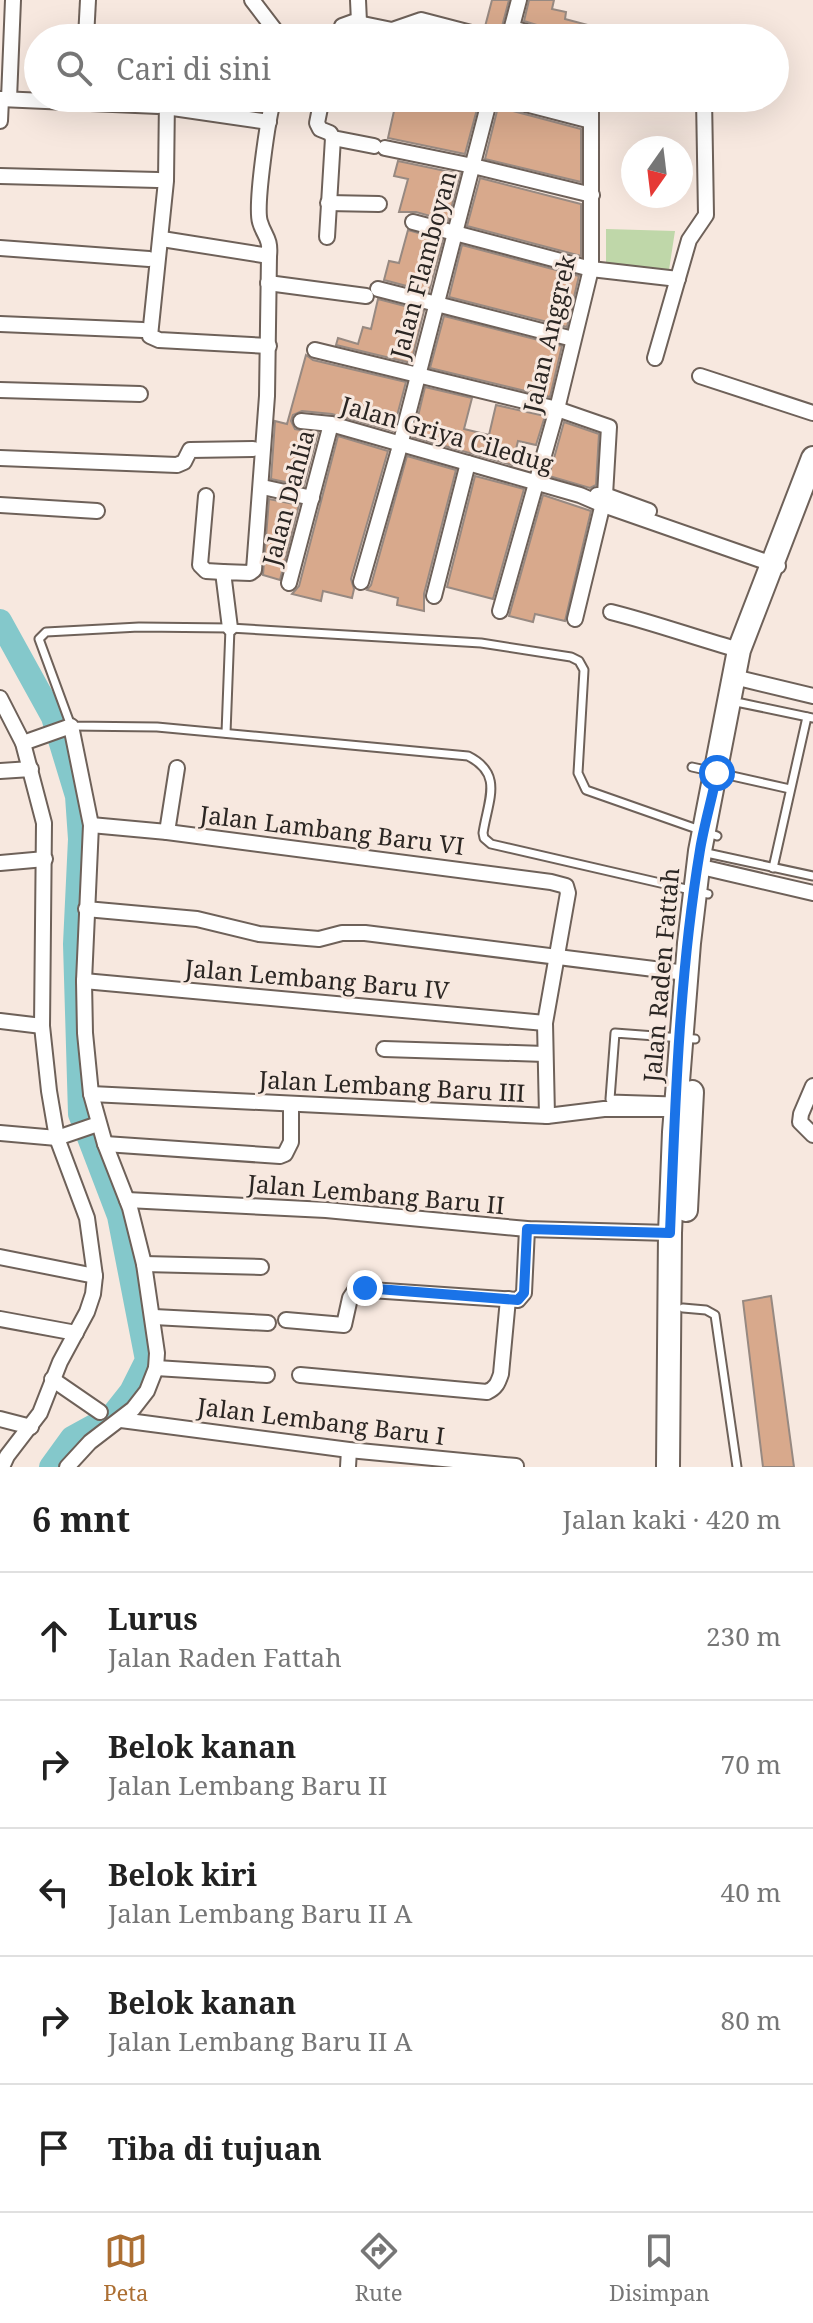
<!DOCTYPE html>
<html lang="id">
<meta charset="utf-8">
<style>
:root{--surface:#fff;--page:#f6f6f6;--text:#222;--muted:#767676;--line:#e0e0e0;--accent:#ac6f33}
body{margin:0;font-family:"Noto Serif",serif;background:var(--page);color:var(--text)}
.compass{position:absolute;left:621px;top:136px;width:72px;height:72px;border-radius:50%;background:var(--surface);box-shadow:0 8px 32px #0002;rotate:194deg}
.stop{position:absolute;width:24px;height:24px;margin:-18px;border:6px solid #1a73e8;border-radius:50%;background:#fff}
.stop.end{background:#1a73e8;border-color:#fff;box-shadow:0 2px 8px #0008}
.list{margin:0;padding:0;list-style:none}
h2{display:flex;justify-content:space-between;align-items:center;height:104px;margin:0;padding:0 32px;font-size:34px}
h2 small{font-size:26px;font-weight:400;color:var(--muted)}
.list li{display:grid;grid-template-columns:52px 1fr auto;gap:24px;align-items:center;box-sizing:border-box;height:128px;padding:0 32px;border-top:2px solid var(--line)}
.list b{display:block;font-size:30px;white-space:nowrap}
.list p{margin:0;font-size:26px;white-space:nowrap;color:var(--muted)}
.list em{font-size:26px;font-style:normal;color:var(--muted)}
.icon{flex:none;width:44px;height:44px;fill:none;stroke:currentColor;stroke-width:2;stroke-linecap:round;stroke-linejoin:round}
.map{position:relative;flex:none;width:813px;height:1467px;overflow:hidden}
.search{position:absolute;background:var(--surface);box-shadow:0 8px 32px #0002;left:24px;right:24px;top:24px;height:88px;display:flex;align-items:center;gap:20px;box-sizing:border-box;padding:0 28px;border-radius:44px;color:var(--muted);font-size:30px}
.sheet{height:744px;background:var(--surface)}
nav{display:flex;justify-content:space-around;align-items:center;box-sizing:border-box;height:112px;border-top:2px solid var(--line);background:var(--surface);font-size:22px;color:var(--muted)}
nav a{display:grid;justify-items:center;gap:4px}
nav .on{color:var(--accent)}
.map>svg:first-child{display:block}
.green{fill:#bfd7a9}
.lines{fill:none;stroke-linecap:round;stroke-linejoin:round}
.river{stroke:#84c8cb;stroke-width:24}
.building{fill:#d8a98c;stroke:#978981;stroke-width:2}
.service-casing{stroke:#6e6159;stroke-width:11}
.minor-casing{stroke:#6e6159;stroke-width:18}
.secondary-casing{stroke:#6e6159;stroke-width:26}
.service{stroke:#fff;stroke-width:7}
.minor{stroke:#fff;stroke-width:14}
.secondary{stroke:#fff;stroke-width:22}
.route{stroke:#1a73e8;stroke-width:10}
.labels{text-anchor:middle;stroke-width:6;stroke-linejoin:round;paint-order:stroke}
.street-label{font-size:24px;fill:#2b2623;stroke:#f7e8df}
</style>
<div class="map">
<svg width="813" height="1467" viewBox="0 0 813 1467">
<rect width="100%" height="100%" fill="#f7e8df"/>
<polygon class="green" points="606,229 675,231 669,270 606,266"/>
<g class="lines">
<polyline class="river" points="0,621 53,717 77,796 80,839 75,944 80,1114 119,1216 147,1360 131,1392 112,1416 72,1438 51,1467"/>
</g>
<g class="building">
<polygon points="492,0 509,0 499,38 482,38"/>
<polygon points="529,0 554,0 552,9 566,12 565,19 599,28 597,38 557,38 550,29 524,21"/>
<polygon points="382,98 480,98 465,154 388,138 394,111 379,108"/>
<polygon points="498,107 581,129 581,182 485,159"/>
<polygon points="398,161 460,174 448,221 416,212 399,212 408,179 394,176"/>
<polygon points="480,178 581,204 581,256 467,226"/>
<polygon points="408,230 443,240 429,292 384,280 389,261 399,263"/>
<polygon points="462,245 579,276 567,327 449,297"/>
<polygon points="378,299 424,311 411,363 336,345 338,338 358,344 363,327 371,329"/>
<polygon points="444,316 562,346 550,397 430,368"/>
<polygon points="306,355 313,360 406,382 393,431 332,414 302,411 293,415 291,421 295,429 318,433 304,486 271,479 275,421 287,424"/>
<polygon points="425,387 472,398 464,429 489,435 496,405 545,416 536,445 518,441 512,465 413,437"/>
<polygon points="564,422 599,434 596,485 590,488 549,476"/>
<polygon points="338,436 388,451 351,579 354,589 352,598 323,591 321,601 292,594 299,586"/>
<polygon points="407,456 456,470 424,594 424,611 397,605 398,598 367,590 371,585"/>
<polygon points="475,476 524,489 493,599 447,587"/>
<polygon points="543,495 591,511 565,621 535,614 533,622 509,616"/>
<polygon points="269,499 299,505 280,580 263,575"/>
<polygon points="771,1296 794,1467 763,1467 743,1301"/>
</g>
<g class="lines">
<defs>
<g id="service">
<polyline points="741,703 813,718"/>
<polyline points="226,733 230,628"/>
<polyline points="692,767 790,789"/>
<polyline points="702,852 813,876"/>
<polyline points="773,868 807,717"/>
<path d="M708,894L491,844L484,838L483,833C488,800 504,774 468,756L157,727L71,726L39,639L46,632L139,627L230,628L481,643L571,657L579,661L584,670L578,773L586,790L717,836"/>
<polyline points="673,1101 610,1099 615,1033 695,1039"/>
<polyline points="683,1308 706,1310 715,1315 737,1467"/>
</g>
<g id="minor">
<polyline points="252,0 281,38"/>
<polyline points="358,0 359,22"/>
<polyline points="512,28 547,38"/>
<polyline points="86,38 88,0"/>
<polyline points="338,38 342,26 353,22 392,30 421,20 471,33"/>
<polyline points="509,38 519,0"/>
<polyline points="167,98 166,181 150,336 159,340 269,346"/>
<polyline points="322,98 317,123 320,129 330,133 333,138 374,146"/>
<polyline points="502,98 591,121"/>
<polyline points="0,99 158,106"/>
<polyline points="9,99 13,0"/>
<polyline points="166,107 269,122"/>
<polyline points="0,121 1,99"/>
<polyline points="385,148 473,166 592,195"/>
<polyline points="0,176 158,180"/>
<polyline points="328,203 379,204"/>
<polyline points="413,222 591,269 678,279"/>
<polyline points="327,237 333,138"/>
<path d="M162,239L269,256C271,238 264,236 260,222C255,206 268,116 274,98"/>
<polyline points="0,248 149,259"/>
<polyline points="268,283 366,296"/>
<polyline points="378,289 573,339"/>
<polyline points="0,324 143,330"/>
<polyline points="315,350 557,409 609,427 605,495 575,619"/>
<polyline points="655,358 689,240 706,215 704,98"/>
<polyline points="700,376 813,413"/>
<polyline points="0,390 140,394"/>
<polyline points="301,421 331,424 580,495 603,505 778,566"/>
<polyline points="0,458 177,465 184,462 190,450 253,449"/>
<polyline points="267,488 312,498"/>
<polyline points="597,495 605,495 649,511"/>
<polyline points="206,496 200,565 206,571 223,572"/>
<polyline points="0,505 97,511"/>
<polyline points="361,582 398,453 490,98"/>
<polyline points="289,583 331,424"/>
<polyline points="434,596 468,463"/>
<polyline points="500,611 557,409 591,269 591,98"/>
<path d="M611,612C655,623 696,638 739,650"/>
<polyline points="230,628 223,572 250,573 254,570 267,396 269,256"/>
<polyline points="734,677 813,696"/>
<polyline points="0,698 23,743 44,823 42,1026 49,1091 57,1138 87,1218 95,1276 93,1294 87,1312 60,1362 40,1413 7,1456 2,1467"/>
<polyline points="23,743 71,726 91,825 84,981 85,1033 91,1094 105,1144 130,1208 144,1264 157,1353 156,1368 147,1391 133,1409 90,1442 67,1467"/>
<polyline points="0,771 31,769"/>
<polyline points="91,825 167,832 551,882 566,886 568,893 545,1023 547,1116"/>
<polyline points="167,832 177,768"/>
<polyline points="0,863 45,859"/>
<polyline points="710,869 813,893"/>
<polyline points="86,909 197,919 259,934 319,939 342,933 365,933 686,973"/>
<polyline points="84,981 545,1023"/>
<polyline points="0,1021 42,1026"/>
<polyline points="384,1049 545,1054"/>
<polyline points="813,1086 801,1114 800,1122 813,1135"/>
<polyline points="91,1094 547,1116 604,1109 683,1109"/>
<polyline points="0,1133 57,1138 98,1124"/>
<polyline points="105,1144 280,1156 285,1154 291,1142 291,1104"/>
<polyline points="127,1200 326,1210 527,1229 670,1233"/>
<polyline points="0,1257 95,1276"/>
<polyline points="144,1264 261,1267"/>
<polyline points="154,1317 268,1323"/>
<polyline points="0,1319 76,1333"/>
<polyline points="286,1320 344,1325 350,1298 356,1289 518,1300 524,1293 527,1229"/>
<polyline points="156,1368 267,1375"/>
<path d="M300,1375L487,1392C496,1388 498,1383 501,1374L508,1299"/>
<polyline points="52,1379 100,1412"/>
<polyline points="0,1419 31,1427"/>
<polyline points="121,1420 349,1450 516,1466"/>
<polyline points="348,1467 349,1450"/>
</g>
<g id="secondary">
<polyline points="686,1210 692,1092"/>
<polyline points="668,1467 670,1233 674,1132 689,943 700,851 739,650 813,458"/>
</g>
</defs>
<use href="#service" class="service-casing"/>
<use href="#minor" class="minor-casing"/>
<use href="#secondary" class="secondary-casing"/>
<use href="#service" class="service"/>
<use href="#minor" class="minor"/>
<use href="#secondary" class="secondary"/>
</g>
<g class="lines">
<path class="route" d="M365,1288L518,1300L524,1293L527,1229L670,1233C675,1106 679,976 700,850C704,825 712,799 717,773"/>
</g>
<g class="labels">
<g class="street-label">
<text transform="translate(424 265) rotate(-75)" y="8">Jalan Flamboyan</text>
<text transform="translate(550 334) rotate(-77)" y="8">Jalan Anggrek</text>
<text transform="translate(447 435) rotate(16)" y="8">Jalan Griya Ciledug</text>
<text transform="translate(289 498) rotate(-75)" y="8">Jalan Dahlia</text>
<text transform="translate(332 831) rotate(7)" y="8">Jalan Lambang Baru VI</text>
<text transform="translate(662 975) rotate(-85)" y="8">Jalan Raden Fattah</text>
<text transform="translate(317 980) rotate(5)" y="8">Jalan Lembang Baru IV</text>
<text transform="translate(392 1087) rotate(3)" y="8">Jalan Lembang Baru III</text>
<text transform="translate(376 1195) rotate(5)" y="8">Jalan Lembang Baru II</text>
<text transform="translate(321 1422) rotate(7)" y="8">Jalan Lembang Baru I</text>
</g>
</g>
</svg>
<svg class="compass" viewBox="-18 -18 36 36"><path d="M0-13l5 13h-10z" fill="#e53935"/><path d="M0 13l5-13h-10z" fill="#767676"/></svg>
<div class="stop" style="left:717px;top:773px"></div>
<div class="stop end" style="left:365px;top:1288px"></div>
<div class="search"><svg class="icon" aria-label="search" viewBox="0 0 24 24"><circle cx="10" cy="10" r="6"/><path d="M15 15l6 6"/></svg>Cari di sini</div>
</div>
<section class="sheet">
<h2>6 mnt<small>Jalan kaki · 420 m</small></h2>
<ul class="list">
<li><svg class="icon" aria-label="ahead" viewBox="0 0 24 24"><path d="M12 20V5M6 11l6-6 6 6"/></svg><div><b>Lurus</b><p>Jalan Raden Fattah</p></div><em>230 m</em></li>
<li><svg class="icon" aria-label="right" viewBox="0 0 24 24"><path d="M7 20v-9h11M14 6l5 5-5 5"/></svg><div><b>Belok kanan</b><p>Jalan Lembang Baru II</p></div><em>70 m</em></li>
<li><svg class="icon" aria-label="left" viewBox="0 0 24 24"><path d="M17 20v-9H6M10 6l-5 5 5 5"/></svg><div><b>Belok kiri</b><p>Jalan Lembang Baru II A</p></div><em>40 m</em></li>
<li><svg class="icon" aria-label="right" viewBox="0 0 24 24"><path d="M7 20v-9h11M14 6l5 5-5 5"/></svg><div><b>Belok kanan</b><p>Jalan Lembang Baru II A</p></div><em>80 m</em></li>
<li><svg class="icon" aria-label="arrive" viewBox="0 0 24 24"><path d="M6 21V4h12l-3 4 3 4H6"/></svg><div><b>Tiba di tujuan</b></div></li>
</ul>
</section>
<nav>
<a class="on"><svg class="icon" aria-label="map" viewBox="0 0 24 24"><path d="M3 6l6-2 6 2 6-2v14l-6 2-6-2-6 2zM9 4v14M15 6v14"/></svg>Peta</a>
<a><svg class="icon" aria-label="directions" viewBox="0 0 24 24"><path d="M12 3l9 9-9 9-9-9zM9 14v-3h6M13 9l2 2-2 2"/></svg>Rute</a>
<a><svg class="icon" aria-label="saved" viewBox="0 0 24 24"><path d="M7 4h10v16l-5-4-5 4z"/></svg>Disimpan</a>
</nav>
